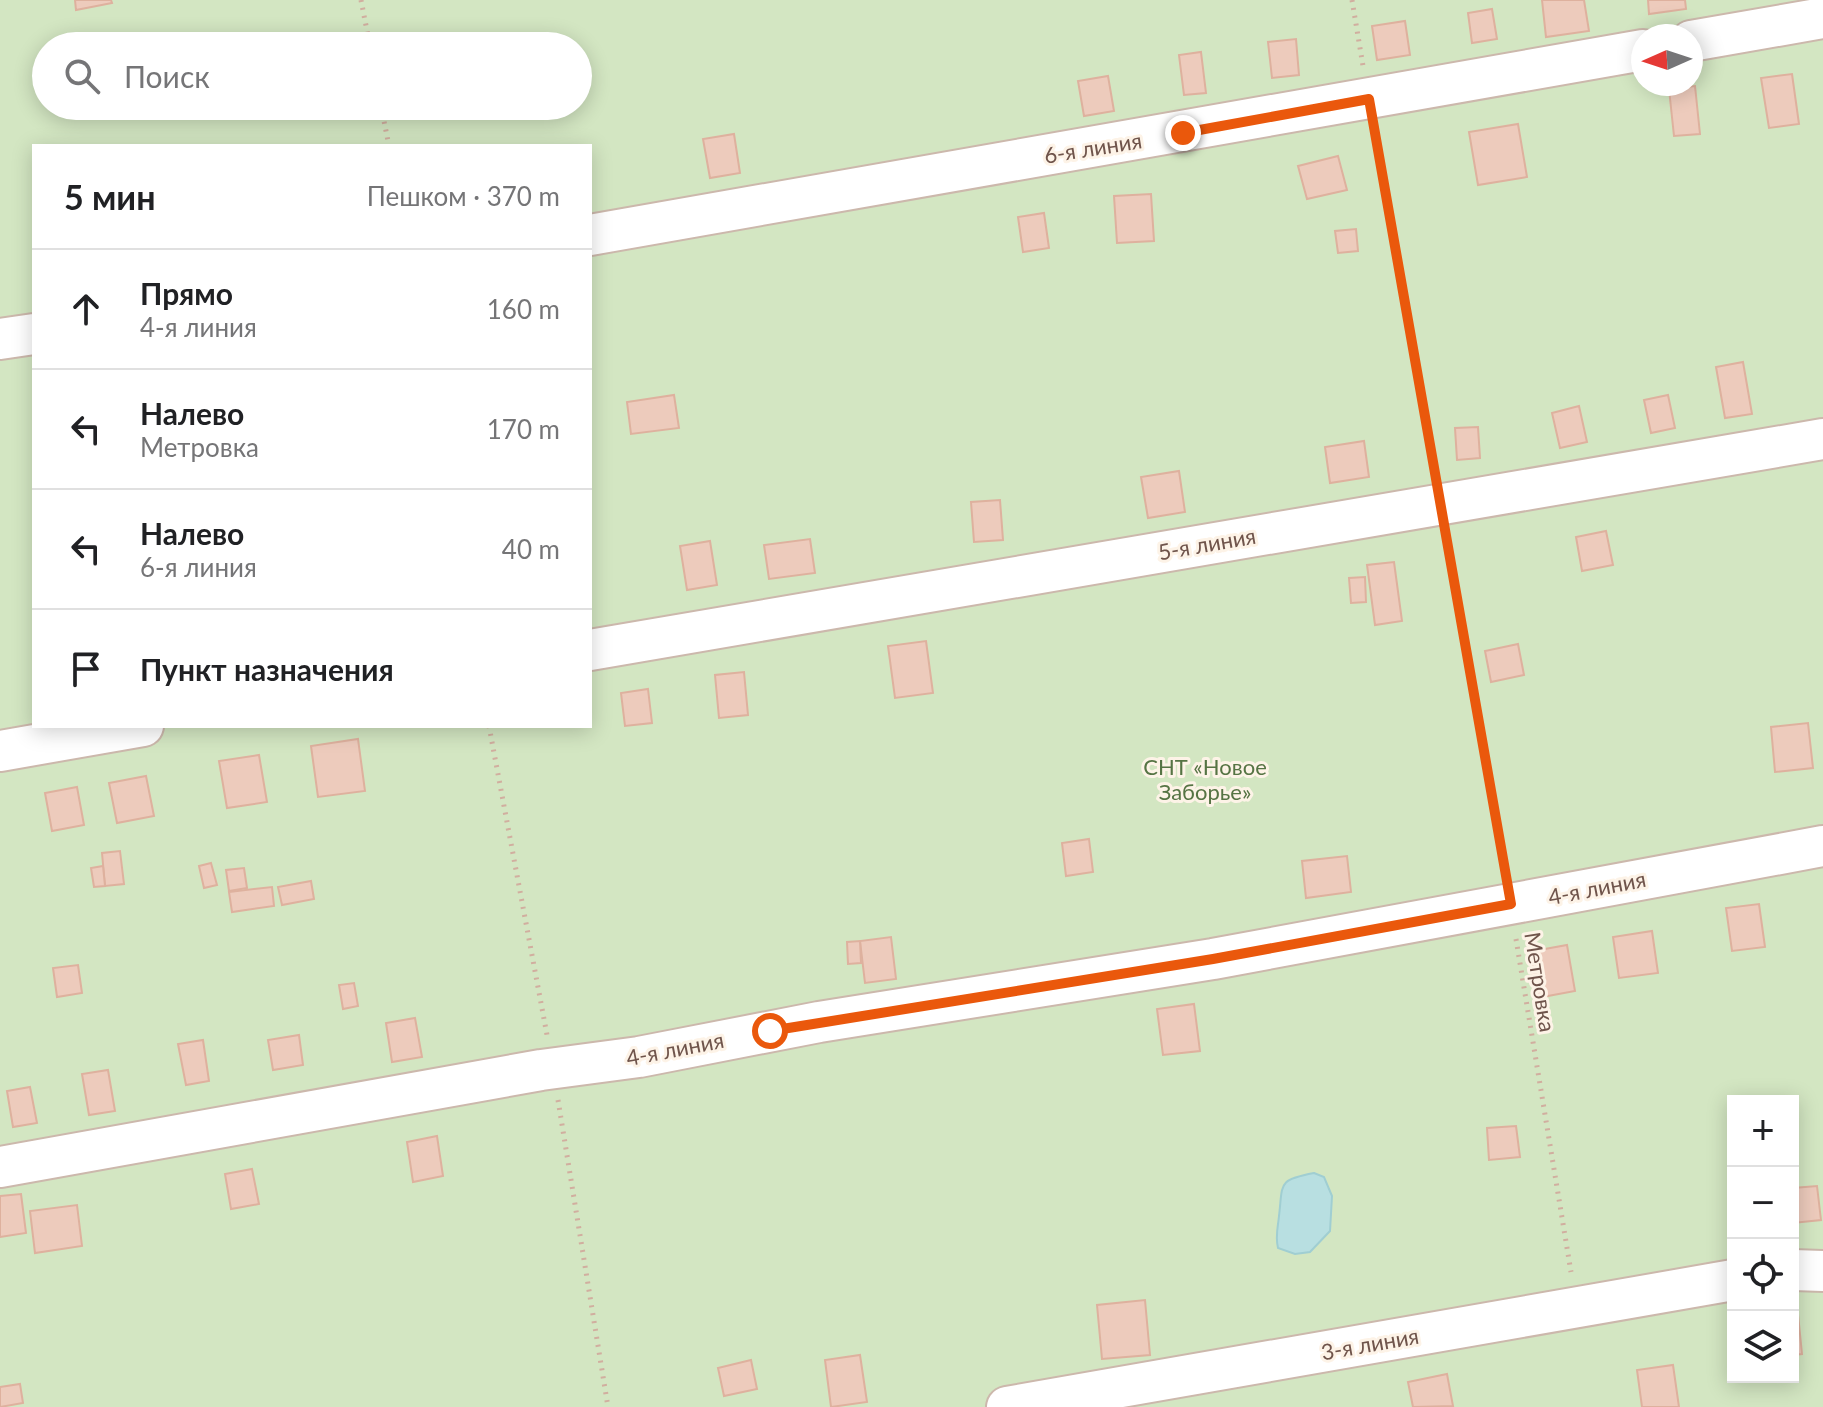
<!DOCTYPE html>
<html lang="ru">
<meta charset="utf-8">
<style>
:root{--surface:#fff;--page:#f2f2f2;--text:#202124;--muted:#757577;--line:#e0e0e0}
body{margin:0;font-family:Lato,sans-serif;background:var(--page);color:var(--text)}
.controls{position:absolute;right:24px;bottom:24px;display:grid;overflow:hidden;border-radius:0px;box-shadow:0 4px 20px #0003}
.controls button{width:72px;height:72px;display:grid;place-items:center;padding:0;border:0;border-bottom:2px solid var(--line);background:var(--surface);color:var(--text);font:40px sans-serif}
.compass{position:absolute;left:1631px;top:24px;width:72px;height:72px;border-radius:50%;background:var(--surface);box-shadow:0 4px 20px #0003;rotate:267deg}
.stop{position:absolute;width:24px;height:24px;margin:-18px;border:6px solid #ea580c;border-radius:50%;background:#fff}
.stop.end{background:#ea580c;border-color:#fff;box-shadow:0 2px 8px #0008}
.list{margin:0;padding:0;list-style:none}
h2{display:flex;justify-content:space-between;align-items:center;height:104px;margin:0;padding:0 32px;font-size:34px}
h2 small{font-size:26px;font-weight:400;color:var(--muted)}
.list li{display:grid;grid-template-columns:52px 1fr auto;gap:24px;align-items:center;box-sizing:border-box;height:120px;padding:0 32px;border-top:2px solid var(--line)}
.list b{display:block;font-size:30px;white-space:nowrap}
.list p{margin:0;font-size:26px;white-space:nowrap;color:var(--muted)}
.list em{font-size:26px;font-style:normal;color:var(--muted)}
.icon{flex:none;width:44px;height:44px;fill:none;stroke:currentColor;stroke-width:2;stroke-linecap:round;stroke-linejoin:round}
.map{position:relative;flex:none;width:1823px;height:1407px;overflow:hidden}
.search{position:absolute;background:var(--surface);box-shadow:0 4px 20px #0003;left:32px;top:32px;width:560px;height:88px;display:flex;align-items:center;gap:20px;box-sizing:border-box;padding:0 28px;border-radius:44px;color:var(--muted);font-size:30px}
.panel{position:absolute;background:var(--surface);box-shadow:0 4px 20px #0003;left:32px;top:144px;width:560px;height:584px;border-radius:0px}
.map>svg:first-child{display:block}
.green{fill:#d3e6c2;fill-rule:evenodd}
.water{fill:#b8dfe1;stroke:#a0ced2;stroke-width:2}
.building{fill:#edcbbc;stroke:#deb19e;stroke-width:2}
.lines{fill:none;stroke-linecap:round;stroke-linejoin:round}
.minor-casing{stroke:#ccb8ac;stroke-width:44}
.path{stroke:#d1ae9f;stroke-width:5;stroke-dasharray:2 6;stroke-linecap:butt}
.minor{stroke:#fff;stroke-width:40}
.route{stroke:#ea580c;stroke-width:10}
.labels{text-anchor:middle;stroke-width:6;stroke-linejoin:round;paint-order:stroke}
.street-label{font-size:22px;fill:#6f544b;stroke:#fdf3e7}
.park-label{font-size:22px;fill:#567444;stroke:#fdf3e7}
</style>
<div class="map">
<svg width="1823" height="1407" viewBox="0 0 1823 1407">
<rect width="100%" height="100%" fill="#faeee2"/>
<path class="green" d="M0,0H1823V1407H0ZM1643,36H1691V84H1643ZM46,46H578V106H46ZM34,146H590V726H34ZM1733,1101H1793V1377H1733Z"/>
<path class="water" d="M1314,1173L1324,1177L1332,1196L1330,1231L1310,1252L1295,1254L1278,1248C1275,1236 1278,1227 1279,1216C1283,1183 1277,1180 1314,1173Z"/>
<g class="building">
<polygon points="75,0 111,0 112,3 76,10"/>
<polygon points="1542,0 1584,0 1589,31 1546,37"/>
<polygon points="1648,0 1685,0 1686,9 1649,14"/>
<polygon points="1492,9 1497,39 1472,43 1468,13"/>
<polygon points="1405,21 1410,55 1377,60 1372,26"/>
<polygon points="1296,39 1299,75 1272,78 1268,42"/>
<polygon points="1201,52 1206,93 1184,95 1179,55"/>
<polygon points="1792,74 1799,124 1769,128 1761,78"/>
<polygon points="1108,76 1114,111 1084,116 1078,81"/>
<polygon points="1695,86 1700,134 1674,136 1669,89"/>
<polygon points="1518,124 1527,177 1478,185 1469,132"/>
<polygon points="734,134 740,173 710,178 703,139"/>
<polygon points="1338,156 1347,190 1307,199 1298,166"/>
<polygon points="1151,194 1154,241 1117,243 1114,196"/>
<polygon points="1044,213 1049,248 1023,252 1018,217"/>
<polygon points="1356,229 1358,251 1338,253 1335,231"/>
<polygon points="1743,362 1752,414 1725,418 1716,367"/>
<polygon points="674,395 679,428 631,434 627,402"/>
<polygon points="1668,395 1675,428 1651,433 1644,400"/>
<polygon points="1579,406 1587,442 1560,448 1552,413"/>
<polygon points="1478,427 1480,458 1457,460 1455,428"/>
<polygon points="1364,441 1369,477 1330,483 1325,447"/>
<polygon points="1179,471 1185,512 1148,518 1141,477"/>
<polygon points="1000,500 1003,540 974,542 971,502"/>
<polygon points="1606,531 1613,565 1582,571 1576,537"/>
<polygon points="810,539 815,573 769,579 764,545"/>
<polygon points="710,541 717,585 687,590 680,546"/>
<polygon points="1394,562 1402,621 1375,625 1367,565"/>
<polygon points="1365,577 1366,602 1351,603 1349,578"/>
<polygon points="926,641 933,693 895,698 888,646"/>
<polygon points="1518,644 1524,675 1491,682 1485,651"/>
<polygon points="744,672 748,715 719,718 715,675"/>
<polygon points="648,689 652,723 625,726 621,693"/>
<polygon points="1808,723 1813,768 1775,772 1771,727"/>
<polygon points="358,739 365,791 318,797 311,746"/>
<polygon points="259,755 267,802 227,808 219,761"/>
<polygon points="146,776 154,816 117,823 109,783"/>
<polygon points="77,787 84,825 52,831 45,793"/>
<polygon points="1089,839 1093,872 1066,876 1062,843"/>
<polygon points="120,851 124,884 105,886 102,853"/>
<polygon points="1347,856 1351,892 1306,898 1302,861"/>
<polygon points="211,863 217,885 204,888 199,866"/>
<polygon points="103,866 105,886 94,887 91,868"/>
<polygon points="244,868 247,888 229,891 226,870"/>
<polygon points="311,881 314,899 282,905 278,887"/>
<polygon points="272,887 274,906 232,912 229,892"/>
<polygon points="1759,904 1765,947 1732,951 1726,908"/>
<polygon points="1652,931 1658,973 1619,978 1613,937"/>
<polygon points="891,937 896,979 865,983 860,941"/>
<polygon points="860,941 861,963 848,964 847,942"/>
<polygon points="1567,945 1575,991 1537,998 1528,952"/>
<polygon points="78,965 82,993 57,997 53,968"/>
<polygon points="354,983 358,1006 343,1009 339,985"/>
<polygon points="1194,1004 1200,1051 1163,1055 1157,1009"/>
<polygon points="415,1018 422,1057 392,1062 386,1023"/>
<polygon points="299,1035 303,1065 273,1070 268,1040"/>
<polygon points="203,1040 209,1081 186,1085 178,1044"/>
<polygon points="108,1070 115,1111 89,1115 82,1074"/>
<polygon points="30,1087 37,1123 13,1127 7,1091"/>
<polygon points="1516,1126 1520,1157 1489,1160 1487,1128"/>
<polygon points="437,1136 443,1176 413,1182 407,1142"/>
<polygon points="252,1169 259,1204 231,1209 225,1174"/>
<polygon points="1817,1186 1821,1220 1793,1223 1793,1188"/>
<polygon points="21,1194 26,1233 0,1237 0,1196"/>
<polygon points="77,1205 82,1246 35,1253 30,1211"/>
<polygon points="1145,1300 1150,1355 1102,1359 1097,1305"/>
<polygon points="1798,1314 1802,1354 1793,1355 1793,1315"/>
<polygon points="860,1355 867,1402 831,1407 825,1360"/>
<polygon points="751,1360 757,1389 724,1396 718,1368"/>
<polygon points="1673,1365 1679,1407 1642,1407 1637,1370"/>
<polygon points="1447,1374 1453,1406 1413,1407 1408,1382"/>
<polygon points="20,1384 23,1403 0,1407 0,1387"/>
</g>
<g class="lines">
<defs>
<g id="minor">
<polyline points="1691,41 1823,18"/>
<polyline points="590,235 1643,50"/>
<polyline points="0,339 34,334"/>
<polyline points="590,650 1823,439"/>
<polyline points="0,751 143,726"/>
<polyline points="0,1167 541,1070 639,1057 819,1022 1213,959 1823,846"/>
<polyline points="1793,1270 1823,1271"/>
<polyline points="1007,1407 1733,1280"/>
</g>
</defs>
<use href="#minor" class="minor-casing"/>
<g class="path">
<polyline points="361,0 370,46"/>
<polyline points="1352,0 1363,66"/>
<polyline points="381,106 389,146"/>
<polyline points="1374,131 1433,472"/>
<polyline points="1445,537 1504,870"/>
<polyline points="489,726 547,1035"/>
<polyline points="1516,939 1571,1272"/>
<polyline points="558,1100 608,1407"/>
</g>
<use href="#minor" class="minor"/>
</g>
<g class="lines">
<polyline class="route" points="770,1031 1213,959 1511,904 1369,99 1183,133"/>
</g>
<g class="labels">
<g class="street-label">
<text transform="translate(1093 148) rotate(-9)" y="8">6-я линия</text>
<text transform="translate(1207 544) rotate(-10)" y="8">5-я линия</text>
<text transform="translate(1597 888) rotate(-11)" y="8">4-я линия</text>
<text transform="translate(1540 982) rotate(81)" y="8">Метровка</text>
<text transform="translate(675 1049) rotate(-11)" y="8">4-я линия</text>
<text transform="translate(1370 1344) rotate(-10)" y="8">3-я линия</text>
</g>
<g class="park-label">
<text x="1205" y="775">СНТ «Новое<tspan x="1205" dy="25">Заборье»</tspan></text>
</g>
</g>
</svg>
<div class="controls">
<button>+</button>
<button>−</button>
<button><svg class="icon" aria-label="locate" viewBox="0 0 24 24"><circle cx="12" cy="12" r="6"/><path d="M12 2v4M12 18v4M2 12h4M18 12h4"/></svg></button>
<button><svg class="icon" aria-label="layers" viewBox="0 0 24 24"><path d="M12 4l9 5-9 5-9-5zM3 14l9 5 9-5"/></svg></button>
</div>
<svg class="compass" viewBox="-18 -18 36 36"><path d="M0-13l5 13h-10z" fill="#e53935"/><path d="M0 13l5-13h-10z" fill="#757577"/></svg>
<div class="stop" style="left:770px;top:1031px"></div>
<div class="stop end" style="left:1183px;top:133px"></div>
<div class="search"><svg class="icon" aria-label="search" viewBox="0 0 24 24"><circle cx="10" cy="10" r="6"/><path d="M15 15l6 6"/></svg>Поиск</div>
<section class="panel">
<h2>5 мин<small>Пешком · 370 m</small></h2>
<ul class="list">
<li><svg class="icon" aria-label="ahead" viewBox="0 0 24 24"><path d="M12 20V5M6 11l6-6 6 6"/></svg><div><b>Прямо</b><p>4-я линия</p></div><em>160 m</em></li>
<li><svg class="icon" aria-label="left" viewBox="0 0 24 24"><path d="M17 20v-9H6M10 6l-5 5 5 5"/></svg><div><b>Налево</b><p>Метровка</p></div><em>170 m</em></li>
<li><svg class="icon" aria-label="left" viewBox="0 0 24 24"><path d="M17 20v-9H6M10 6l-5 5 5 5"/></svg><div><b>Налево</b><p>6-я линия</p></div><em>40 m</em></li>
<li><svg class="icon" aria-label="arrive" viewBox="0 0 24 24"><path d="M6 21V4h12l-3 4 3 4H6"/></svg><div><b>Пункт назначения</b></div></li>
</ul>
</section>
</div>
